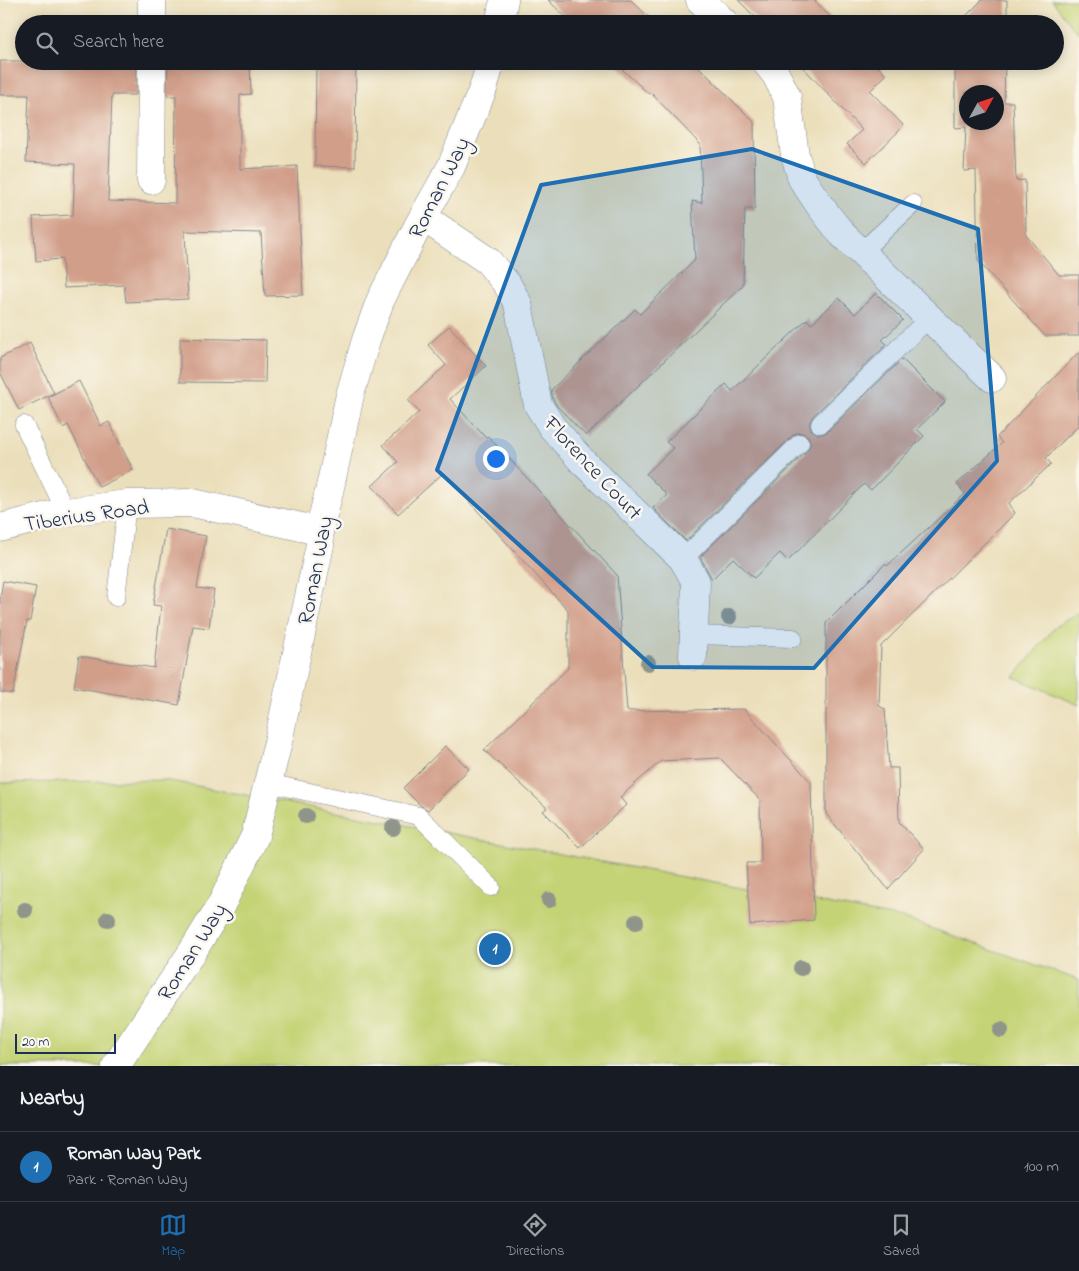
<!DOCTYPE html>
<meta charset="utf-8">
<style>
:root{--surface:#171b24;--page:#242831;--text:#f1f3f6;--muted:#9ea1a6;--line:#363941;--accent:#1f6fb2}
body{margin:0;font-family:"Indie Flower",sans-serif;background:var(--page);color:var(--text)}
.compass{position:absolute;left:959px;top:85px;width:45px;height:45px;border-radius:50%;background:var(--surface);box-shadow:0 2px 12px #0003;rotate:50deg}
.scale{position:absolute;left:15px;bottom:12px;width:101px;box-sizing:border-box;padding-left:5px;border:2px solid #1b2f5e;border-top:0;font-size:14px;line-height:18px;white-space:nowrap;color:#1b2f5e;-webkit-text-stroke:4px #fbf7ec;paint-order:stroke}
.you{position:absolute;left:495px;top:458px;width:18px;height:18px;margin:-12px;border:4px solid #fff;border-radius:50%;background:#1a73e8;box-shadow:0 0 0 8px #1a73e833}
.badge{display:grid;place-items:center;width:32px;height:32px;border-radius:50%;background:var(--accent);color:#fff;font-size:16px;font-weight:700}
.pin{position:absolute;translate:-50% -50%;border:2px solid #fff;box-shadow:0 1px 5px #0006}
.list{margin:0;padding:0;list-style:none}
h2{display:flex;justify-content:space-between;align-items:center;height:65px;margin:0;padding:0 20px;font-size:21px}
h2 small{font-size:16px;font-weight:400;color:var(--muted)}
.list li{display:grid;grid-template-columns:32px 1fr auto;gap:15px;align-items:center;box-sizing:border-box;height:70px;padding:0 20px;border-top:1px solid var(--line)}
.list b{display:block;font-size:19px;white-space:nowrap}
.list p{margin:0;font-size:16px;white-space:nowrap;color:var(--muted)}
.list em{font-size:16px;font-style:normal;color:var(--muted)}
.icon{flex:none;width:28px;height:28px;fill:none;stroke:currentColor;stroke-width:2;stroke-linecap:round;stroke-linejoin:round}
.map{position:relative;flex:none;width:1079px;height:1066px;overflow:hidden}
.search{position:absolute;background:var(--surface);box-shadow:0 2px 12px #0003;left:15px;right:15px;top:15px;height:55px;display:flex;align-items:center;gap:12px;box-sizing:border-box;padding:0 18px;border-radius:28px;color:var(--muted);font-size:19px}
.sheet{height:135px;background:var(--surface)}
nav{display:flex;justify-content:space-around;align-items:center;box-sizing:border-box;height:70px;border-top:1px solid var(--line);background:var(--surface);font-size:14px;color:var(--muted)}
nav a{display:grid;justify-items:center;gap:2px}
nav .on{color:var(--accent)}
.map>svg:first-child{display:block}
.green{fill:#c4d375;stroke:#70816a}
.building{fill:#d19e89;fill-rule:evenodd}
.lines{fill:none;stroke-linecap:round;stroke-linejoin:round}
.lane-casing{stroke:#83878c;stroke-width:19}
.street-casing{stroke:#83878c;stroke-width:29}
.lane{stroke:#fff;stroke-width:18}
.street{stroke:#fff;stroke-width:28}
.tree{fill:#90958b}
.marked{fill:#1f6fb2;fill-opacity:0.2;stroke:#1f6fb2;stroke-width:4;stroke-linejoin:round}
.labels{text-anchor:middle;stroke-width:5;stroke-linejoin:round;paint-order:stroke}
.street-label{font-size:22px;fill:#1b2f5e;stroke:#fbf7ec}
</style>
<div class="map">
<svg width="1079" height="1066" viewBox="0 0 1079 1066">
<rect width="100%" height="100%" fill="#fbf7ec"/>
<filter id="ink" filterUnits="userSpaceOnUse"><feTurbulence type="fractalNoise" baseFrequency=".02" numOctaves="2"/><feDisplacementMap in="SourceGraphic" scale="10" xChannelSelector="R" yChannelSelector="G"/><feConvolveMatrix kernelMatrix="1 2 1 2 8 2 1 2 1" color-interpolation-filters="sRGB"/></filter>
<filter id="wash" filterUnits="userSpaceOnUse"><feTurbulence type="fractalNoise" baseFrequency=".0096" numOctaves="4" result="noise"/><feDisplacementMap in="SourceGraphic" scale="20" xChannelSelector="R" yChannelSelector="G"/><feGaussianBlur stdDeviation="1.12" result="paint"/><feColorMatrix in="noise" values="0 0 0 0 0 0 0 0 0 0 0 0 0 0 0 0 0 1.4 0 .05"/><feComposite in="paint" operator="in"/></filter>
<g filter="url(#wash)">
<rect width="100%" height="100%" fill="#ebdfbb"/>
<g class="green">
<polygon points="1052,0 1079,0 1079,33 1075,30"/>
<polygon points="1079,613 1079,705 1014,677 1056,626"/>
<polygon points="165,780 902,918 1079,980 1079,1066 0,1066 0,783"/>
</g>
<g id="blocks">
<g class="building">
<polygon points="548,0 631,0 656,24 573,24"/>
<polygon points="738,0 814,0 837,24 762,24"/>
<polygon points="982,0 1007,0 1007,24 958,24"/>
<polygon points="0,61 119,61 119,64 136,63 136,95 112,95 108,201 175,203 176,96 167,96 168,63 250,61 251,94 240,95 240,169 297,166 303,295 265,296 261,233 185,231 188,299 126,302 124,285 64,288 62,259 36,261 33,217 73,215 75,164 26,162 29,95 0,95"/>
<polygon points="316,61 356,61 355,167 315,166"/>
<polygon points="613,61 693,61 754,122 755,209 745,209 743,285 586,436 557,406 553,399 551,390 635,309 640,314 695,260 692,201 702,203 700,144 650,92 649,94"/>
<polygon points="797,61 873,61 886,75 870,91 904,126 866,163 847,144 862,130"/>
<path d="M955,61H1005L1004,102H1013L1016,181L1025,180L1026,235L1059,275H1079V336H1045L978,261L976,170L964,171L966,127L955,128ZM966,92H996V122H966Z"/>
<polygon points="876,293 903,320 882,340 887,344 813,416 810,422 810,426 812,431 818,434 823,434 827,432 902,359 945,402 917,429 924,436 871,490 864,484 788,561 780,553 754,578 733,558 712,579 700,557 807,451 810,445 810,441 808,436 802,433 797,433 793,435 686,541 653,508 667,495 646,474 673,448 666,442 726,384 732,391 807,319 811,324 839,298 855,314"/>
<polygon points="449,326 486,366 450,399 486,438 488,436 617,575 627,711 744,709 811,782 814,920 750,925 746,863 761,863 760,800 720,758 661,761 620,797 626,805 580,848 543,811 547,808 484,750 568,668 568,610 443,473 398,514 372,486 398,462 383,445 419,412 408,400 446,365 428,345"/>
<polygon points="180,338 266,340 265,383 180,382"/>
<polygon points="30,343 54,393 19,410 0,372 0,358"/>
<polygon points="1079,352 1079,425 1046,458 1051,464 1009,503 1015,513 881,646 879,706 885,709 889,768 898,768 899,822 924,849 888,889 826,814 826,623 885,564 887,566 965,494 957,484 1002,443 997,437"/>
<polygon points="79,381 101,426 109,422 133,470 99,487 68,425 63,428 48,397"/>
<polygon points="166,529 206,536 197,588 214,590 209,628 193,626 179,705 74,687 79,656 154,668 161,606 153,605"/>
<polygon points="3,581 36,587 30,621 27,621 13,694 0,692 0,599"/>
<polygon points="445,746 469,769 428,810 420,805 403,788"/>
</g>
</g>
</g>
<g filter="url(#ink)">
<use href="#blocks" fill-opacity="0" stroke="#83878c" stroke-width="1"/>
<g class="lines">
<defs>
<g id="lane">
<polyline points="861,252 913,204"/>
<polyline points="820,424 929,318"/>
<polyline points="24,425 66,512"/>
<polyline points="683,559 800,443"/>
<polyline points="116,597 127,504"/>
<polyline points="693,635 793,638"/>
<polyline points="268,783 419,816 491,887"/>
</g>
<g id="street">
<polyline points="700,0 726,24"/>
<polyline points="152,24 152,0"/>
<polyline points="499,24 504,0"/>
<polyline points="765,61 776,75 787,97 795,155 802,179 820,206 842,234 992,378"/>
<polyline points="151,180 152,61"/>
<polyline points="423,217 488,261 507,284 518,304 538,405 552,427 583,462 683,559 696,582 693,656"/>
<polyline points="0,528 59,513 127,504 193,503 319,531"/>
<polyline points="116,1066 194,949 221,905 255,836 278,742 320,545 319,531 329,492 350,395 366,340 380,301 419,224 451,167 483,89 491,61"/>
</g>
</defs>
<use href="#lane" class="lane-casing"/>
<use href="#street" class="street-casing"/>
<use href="#lane" class="lane"/>
<use href="#street" class="street"/>
</g>
<g class="tree">
<circle cx="729" cy="617" r="8"/>
<circle cx="648" cy="663" r="8"/>
<circle cx="306" cy="816" r="8"/>
<circle cx="393" cy="828" r="8"/>
<circle cx="549" cy="900" r="8"/>
<circle cx="25" cy="910" r="8"/>
<circle cx="108" cy="919" r="8"/>
<circle cx="636" cy="922" r="8"/>
<circle cx="801" cy="968" r="8"/>
<circle cx="1001" cy="1030" r="8"/>
</g>
</g>
<path class="marked" d="M752,149L978,229L997,461L814,668L653,667L437,470L541,185Z"/>
<g class="labels">
<g class="street-label">
<text transform="translate(438 187) rotate(-63)" y="8">Roman Way</text>
<text transform="translate(594 467) rotate(47)" y="8">Florence Court</text>
<text transform="translate(86 514) rotate(-8)" y="8">Tiberius Road</text>
<text transform="translate(314 570) rotate(-79)" y="8">Roman Way</text>
<text transform="translate(191 951) rotate(-58)" y="8">Roman Way</text>
</g>
</g>
</svg>
<svg class="compass" viewBox="-18 -18 36 36"><path d="M0-13l5 13h-10z" fill="#e53935"/><path d="M0 13l5-13h-10z" fill="#9ea1a6"/></svg>
<div class="scale">20 m</div>
<div class="you"></div>
<div class="pin badge" style="left:495px;top:949px">1</div>
<div class="search"><svg class="icon" aria-label="search" viewBox="0 0 24 24"><circle cx="10" cy="10" r="6"/><path d="M15 15l6 6"/></svg>Search here</div>
</div>
<section class="sheet">
<h2>Nearby<small></small></h2>
<ul class="list">
<li><span class="badge">1</span><div><b>Roman Way Park</b><p>Park · Roman Way</p></div><em>100 m</em></li>
</ul>
</section>
<nav>
<a class="on"><svg class="icon" aria-label="map" viewBox="0 0 24 24"><path d="M3 6l6-2 6 2 6-2v14l-6 2-6-2-6 2zM9 4v14M15 6v14"/></svg>Map</a>
<a><svg class="icon" aria-label="directions" viewBox="0 0 24 24"><path d="M12 3l9 9-9 9-9-9zM9 14v-3h6M13 9l2 2-2 2"/></svg>Directions</a>
<a><svg class="icon" aria-label="saved" viewBox="0 0 24 24"><path d="M7 4h10v16l-5-4-5 4z"/></svg>Saved</a>
</nav>
